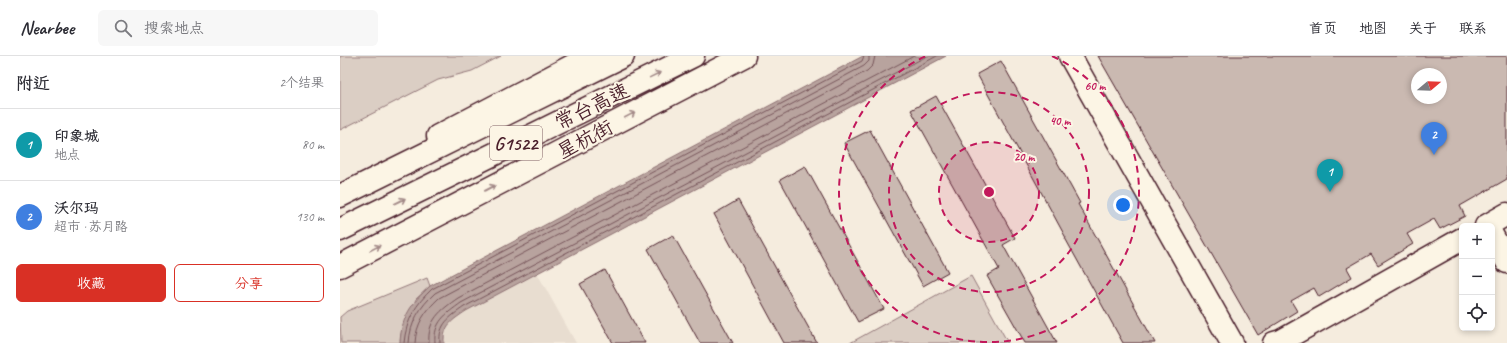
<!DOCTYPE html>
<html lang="zh">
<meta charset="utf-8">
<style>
:root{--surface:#fff;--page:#f7f7f7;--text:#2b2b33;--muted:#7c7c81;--line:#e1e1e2;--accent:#d93025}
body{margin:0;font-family:Caveat,"LXGW WenKai TC",sans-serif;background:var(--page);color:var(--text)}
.controls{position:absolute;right:12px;bottom:12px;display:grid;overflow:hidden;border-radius:6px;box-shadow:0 2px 6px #0003}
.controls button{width:36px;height:36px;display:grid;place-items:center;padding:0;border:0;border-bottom:1px solid var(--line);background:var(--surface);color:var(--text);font:20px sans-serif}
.compass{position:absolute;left:1071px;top:12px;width:36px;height:36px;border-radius:50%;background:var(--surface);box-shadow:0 2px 6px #0003;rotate:71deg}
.you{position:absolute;left:783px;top:149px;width:14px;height:14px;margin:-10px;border:3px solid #fff;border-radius:50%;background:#1a73e8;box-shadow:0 0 0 6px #1a73e833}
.badge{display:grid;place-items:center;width:26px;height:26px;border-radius:50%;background:var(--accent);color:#fff;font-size:13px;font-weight:700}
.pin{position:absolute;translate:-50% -33px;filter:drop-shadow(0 1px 2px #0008)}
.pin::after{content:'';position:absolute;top:21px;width:14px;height:12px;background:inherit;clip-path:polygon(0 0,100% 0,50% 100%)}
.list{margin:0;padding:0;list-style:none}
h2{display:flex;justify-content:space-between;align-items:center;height:52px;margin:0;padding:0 16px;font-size:17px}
h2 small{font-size:13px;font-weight:400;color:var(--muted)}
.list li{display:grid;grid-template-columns:26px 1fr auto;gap:12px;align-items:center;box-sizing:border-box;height:72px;padding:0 16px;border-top:1px solid var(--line)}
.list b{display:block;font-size:15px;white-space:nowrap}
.list p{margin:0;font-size:13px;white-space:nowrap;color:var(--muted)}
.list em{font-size:13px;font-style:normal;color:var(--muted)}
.actions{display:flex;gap:8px;padding:12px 16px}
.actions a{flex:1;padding:9px 0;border:1px solid var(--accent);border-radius:6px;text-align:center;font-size:14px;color:var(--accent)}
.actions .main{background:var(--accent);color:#fff}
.icon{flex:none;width:22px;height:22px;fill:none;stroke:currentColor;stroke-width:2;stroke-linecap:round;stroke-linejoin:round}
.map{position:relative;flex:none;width:1167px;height:287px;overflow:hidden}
header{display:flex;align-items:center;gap:24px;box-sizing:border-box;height:56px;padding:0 20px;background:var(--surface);border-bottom:1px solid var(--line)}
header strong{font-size:19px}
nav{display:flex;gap:22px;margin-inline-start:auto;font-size:14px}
.search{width:280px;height:36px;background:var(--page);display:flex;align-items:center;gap:10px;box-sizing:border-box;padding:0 14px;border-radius:6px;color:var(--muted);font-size:15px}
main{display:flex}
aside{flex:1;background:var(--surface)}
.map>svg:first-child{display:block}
.built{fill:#e8ddd0}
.green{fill:#dbcec4;stroke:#927678}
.water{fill:#b8a39e;stroke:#8c6e70}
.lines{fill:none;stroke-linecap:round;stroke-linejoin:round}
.shore{stroke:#765459;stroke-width:1}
.building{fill:#cab9b1;stroke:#4a1f2b;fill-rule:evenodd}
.minor-casing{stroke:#4a1f2b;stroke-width:25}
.major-casing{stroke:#4a1f2b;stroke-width:25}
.highway-casing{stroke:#4a1f2b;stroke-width:25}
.minor{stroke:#fcf5e5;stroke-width:22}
.major{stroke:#fcf5e5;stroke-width:22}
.highway{stroke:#fcf5e5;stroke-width:22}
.oneway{stroke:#a38a88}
.ring{fill:none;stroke:#c2185b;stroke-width:2;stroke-dasharray:7 5}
.labels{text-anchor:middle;stroke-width:4;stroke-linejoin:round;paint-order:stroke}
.shield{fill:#fcf5e5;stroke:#7f5f63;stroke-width:1}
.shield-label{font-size:19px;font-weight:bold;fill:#4a1f2b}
.street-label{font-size:20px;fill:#4a1f2b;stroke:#fcf5e5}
.centre{fill:#c2185b;stroke:#fcf5e5;stroke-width:2}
.ring-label{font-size:12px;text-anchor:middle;font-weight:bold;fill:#c2185b;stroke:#fcf5e5;stroke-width:4;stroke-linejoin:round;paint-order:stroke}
</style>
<header>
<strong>Nearbee</strong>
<div class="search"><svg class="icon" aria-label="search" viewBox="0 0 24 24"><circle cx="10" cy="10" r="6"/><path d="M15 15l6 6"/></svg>搜索地点</div>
<nav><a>首页</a><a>地图</a><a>关于</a><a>联系</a></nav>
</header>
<main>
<aside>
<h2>附近<small>2个结果</small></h2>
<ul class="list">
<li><span class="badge" style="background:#0f9aa8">1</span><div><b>印象城</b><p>地点</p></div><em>80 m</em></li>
<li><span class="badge" style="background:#3f7fe0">2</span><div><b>沃尔玛</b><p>超市 · 苏月路</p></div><em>130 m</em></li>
</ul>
<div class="actions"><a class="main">收藏</a><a>分享</a></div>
</aside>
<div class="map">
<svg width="1167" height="287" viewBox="0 0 1167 287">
<rect width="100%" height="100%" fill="#f5ecde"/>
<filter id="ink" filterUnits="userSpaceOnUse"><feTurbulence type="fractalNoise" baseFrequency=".025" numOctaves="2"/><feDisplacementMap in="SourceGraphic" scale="8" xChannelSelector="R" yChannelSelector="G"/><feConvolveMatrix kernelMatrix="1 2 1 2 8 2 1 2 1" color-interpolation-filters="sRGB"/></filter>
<g filter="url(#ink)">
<polygon class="built" points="197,217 236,287 104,287 104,282 106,271 115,262 126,255"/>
<g class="green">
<polygon points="0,0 161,0 132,15 98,24 0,74"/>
<polygon points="631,220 668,287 510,287"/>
<polygon points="87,222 90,230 76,243 61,278 60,287 1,287 0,261 7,255"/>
</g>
<path class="water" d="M523,0H606L126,255C113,264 103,269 104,287H60C61,261 72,247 90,230Z"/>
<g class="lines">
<g class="shore">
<path d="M64,287C66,264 76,248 92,233L522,5L524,0"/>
<path d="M69,287C70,266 80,251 95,237L524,10L529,5V0"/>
<path d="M75,287C76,268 85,255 99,242L527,15L533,9L535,0"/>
<path d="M89,287C87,264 101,254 118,242L574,0"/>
<path d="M95,287C93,266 106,258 121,247L587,0"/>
<path d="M100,287C98,268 110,261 124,251L597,0"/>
</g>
</g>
<g class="building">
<path d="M758,0H1167V123L1120,150L1125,160L1100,173L1094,163L1067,178L1073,188L1038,209L1031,198L1007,212L1012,221L979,241L974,232L951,245L957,255L918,279ZM1077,18H1101V42H1077Z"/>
<polygon points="661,5 740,147 738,148 815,287 783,287 725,182 726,182 637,18"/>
<polygon points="596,40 675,182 663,189 717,287 685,287 647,220 659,213 571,54"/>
<polygon points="530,74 608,216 583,230 504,87"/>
<polygon points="465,110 544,253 518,266 440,124"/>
<polygon points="398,144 477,287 444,287 374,158"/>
<polygon points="333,179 393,287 360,287 308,193"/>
<polygon points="265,214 305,287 273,287 240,228"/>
</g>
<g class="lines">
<defs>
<g id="minor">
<polyline points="730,0 892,287"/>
<polyline points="1146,170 1167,158"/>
<polyline points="1152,179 1167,206"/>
<polyline points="934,287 941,285 1122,183"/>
</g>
<g id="major">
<polyline points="98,80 251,0"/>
<polyline points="0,210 404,0"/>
</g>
<g id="highway">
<polyline points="0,140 283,0"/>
<polyline points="0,174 353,0"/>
</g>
</defs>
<use href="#minor" class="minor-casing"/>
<use href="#major" class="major-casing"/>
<use href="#highway" class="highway-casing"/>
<use href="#minor" class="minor"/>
<use href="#major" class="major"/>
<use href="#highway" class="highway"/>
</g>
<defs><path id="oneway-shaft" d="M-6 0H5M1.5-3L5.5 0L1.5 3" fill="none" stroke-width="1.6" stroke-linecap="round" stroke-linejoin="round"/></defs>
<g class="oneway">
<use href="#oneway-shaft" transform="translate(315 19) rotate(-26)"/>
<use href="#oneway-shaft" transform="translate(290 59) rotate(-28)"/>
<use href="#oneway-shaft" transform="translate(150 132) rotate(-28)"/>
<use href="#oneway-shaft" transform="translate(60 145) rotate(-26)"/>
<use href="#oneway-shaft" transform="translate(35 192) rotate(-28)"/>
</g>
</g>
<circle cx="649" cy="136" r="50" fill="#c2185b" fill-opacity=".12"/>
<g class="ring">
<circle cx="649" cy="136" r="50"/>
<circle cx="649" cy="136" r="100"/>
<path d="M712 0A150 150 0 1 1 586 0"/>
</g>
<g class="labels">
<rect class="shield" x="150" y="70" width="52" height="34" rx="3"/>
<g class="shield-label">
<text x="176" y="94">G1522</text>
</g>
<g class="street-label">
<text transform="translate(252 50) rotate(-26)" y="7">常台高速</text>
<text transform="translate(245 83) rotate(-28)" y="7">星杭街</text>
</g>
</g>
<circle cx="649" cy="136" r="6" class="centre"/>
<g class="ring-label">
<text x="755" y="34">60 m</text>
<text x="720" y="69">40 m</text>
<text x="684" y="105">20 m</text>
</g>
</svg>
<div class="controls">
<button>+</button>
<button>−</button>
<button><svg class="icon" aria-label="locate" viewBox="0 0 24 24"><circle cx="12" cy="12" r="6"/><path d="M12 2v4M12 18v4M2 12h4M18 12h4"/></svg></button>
</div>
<svg class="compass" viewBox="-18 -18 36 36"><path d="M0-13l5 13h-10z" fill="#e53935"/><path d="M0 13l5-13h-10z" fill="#7c7c81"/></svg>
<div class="you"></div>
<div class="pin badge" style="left:990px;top:136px;background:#0f9aa8">1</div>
<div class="pin badge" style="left:1094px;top:99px;background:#3f7fe0">2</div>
</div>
</main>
